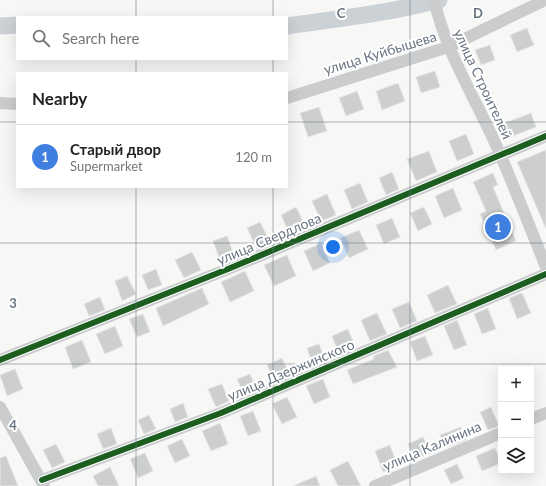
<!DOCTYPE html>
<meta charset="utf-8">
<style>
:root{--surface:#fff;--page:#f6f6f6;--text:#222;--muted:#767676;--line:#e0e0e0;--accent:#111827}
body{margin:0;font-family:Lato,sans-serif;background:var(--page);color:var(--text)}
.controls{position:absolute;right:12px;bottom:12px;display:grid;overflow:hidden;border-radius:0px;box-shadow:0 4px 16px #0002}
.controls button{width:36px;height:36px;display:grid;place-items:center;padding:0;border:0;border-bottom:1px solid var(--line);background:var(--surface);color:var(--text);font:20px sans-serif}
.you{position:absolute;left:333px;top:247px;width:14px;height:14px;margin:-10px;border:3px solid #fff;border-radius:50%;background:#1a73e8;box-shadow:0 0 0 6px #1a73e833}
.badge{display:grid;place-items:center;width:26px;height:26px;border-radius:50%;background:var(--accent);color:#fff;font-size:13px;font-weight:700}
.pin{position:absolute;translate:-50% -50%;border:2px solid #fff;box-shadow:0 1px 4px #0006}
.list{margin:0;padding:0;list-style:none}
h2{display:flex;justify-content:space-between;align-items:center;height:52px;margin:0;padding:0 16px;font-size:17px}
h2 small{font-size:13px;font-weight:400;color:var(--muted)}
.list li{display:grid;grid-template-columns:26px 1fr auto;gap:12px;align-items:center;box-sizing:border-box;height:64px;padding:0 16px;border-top:1px solid var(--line)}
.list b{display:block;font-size:15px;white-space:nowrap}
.list p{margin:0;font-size:13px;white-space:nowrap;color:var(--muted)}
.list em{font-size:13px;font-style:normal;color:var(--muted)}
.icon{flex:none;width:22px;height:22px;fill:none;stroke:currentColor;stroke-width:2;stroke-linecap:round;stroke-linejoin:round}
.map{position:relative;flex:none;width:546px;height:486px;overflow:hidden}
.search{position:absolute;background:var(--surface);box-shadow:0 4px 16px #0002;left:16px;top:16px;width:272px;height:44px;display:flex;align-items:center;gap:10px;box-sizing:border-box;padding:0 14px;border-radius:0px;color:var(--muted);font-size:15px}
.panel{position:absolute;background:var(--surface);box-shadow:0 4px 16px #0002;left:16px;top:72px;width:272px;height:116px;border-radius:0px}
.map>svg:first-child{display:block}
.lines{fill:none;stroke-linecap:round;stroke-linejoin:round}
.river{stroke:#ccd1d5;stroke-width:17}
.building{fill:#cdcece;stroke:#e6e6e6}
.minor{stroke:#cbcccd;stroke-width:12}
.cycleway-casing{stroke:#fff;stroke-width:8}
.cycleway{stroke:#1b5e20;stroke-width:6}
.grid{fill:none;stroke:#6a7583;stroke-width:1;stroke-opacity:0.55}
.labels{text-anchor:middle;stroke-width:4;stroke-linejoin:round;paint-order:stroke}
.street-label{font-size:14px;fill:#6a7583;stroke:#fff}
.grid-label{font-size:13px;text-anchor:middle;font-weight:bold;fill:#6a7583;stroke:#fff;stroke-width:4;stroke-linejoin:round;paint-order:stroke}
</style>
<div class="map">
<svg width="546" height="486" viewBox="0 0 546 486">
<rect width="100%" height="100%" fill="#f7f7f6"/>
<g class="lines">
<g class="river">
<polyline points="0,26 17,25"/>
<path d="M287,26C338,19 389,13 439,0"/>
</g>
</g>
<g class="building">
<polygon points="527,28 534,45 517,52 510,35"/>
<polygon points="490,45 495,60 481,65 475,50"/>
<polygon points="435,71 440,87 421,93 416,77"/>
<polygon points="398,83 405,101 382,110 376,91"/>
<polygon points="357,91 364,109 346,116 339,98"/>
<polygon points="319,107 327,131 308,137 300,113"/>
<polygon points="531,113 536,127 510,137 505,123"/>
<polygon points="466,134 474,154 457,161 449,141"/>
<polygon points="546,150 546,229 517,162"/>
<polygon points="429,151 437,172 416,181 407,159"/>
<polygon points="392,172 399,189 386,195 379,178"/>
<polygon points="493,173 498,185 493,187 516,241 496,250 480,214 486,211 473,182"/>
<polygon points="360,183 368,202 352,209 344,190"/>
<polygon points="453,188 462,210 444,218 435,196"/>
<polygon points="327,194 336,215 321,221 312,201"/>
<polygon points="296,207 306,227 290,235 281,215"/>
<polygon points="424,207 432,224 418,231 410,213"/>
<polygon points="392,218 400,237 384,244 376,225"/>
<polygon points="260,222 270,242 257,249 247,228"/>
<polygon points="359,230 368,249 349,258 340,238"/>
<polygon points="227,236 234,255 220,260 213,241"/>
<polygon points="321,243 330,263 313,271 304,251"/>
<polygon points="192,252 201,270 184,278 175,260"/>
<polygon points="287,255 296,276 274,286 264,265"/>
<polygon points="156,269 162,285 148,290 142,275"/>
<polygon points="245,271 254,291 230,302 221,282"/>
<polygon points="127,276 136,294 122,301 115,281"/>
<polygon points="448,285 457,304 435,313 427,295"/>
<polygon points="202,288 209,304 163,326 156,308"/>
<polygon points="522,293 531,313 517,319 509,298"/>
<polygon points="100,297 105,310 89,316 84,304"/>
<polygon points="409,302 417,321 400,328 392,309"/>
<polygon points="488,308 496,329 482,334 474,314"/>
<polygon points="377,313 387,334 370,341 361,320"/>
<polygon points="143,314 150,332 137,337 129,319"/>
<polygon points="457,320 467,345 454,350 444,326"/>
<polygon points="115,326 123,346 105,354 96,334"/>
<polygon points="348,329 355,347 339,354 332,336"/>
<polygon points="425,336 433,355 417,361 410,342"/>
<polygon points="82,340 91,362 73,369 65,347"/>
<polygon points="319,344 325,360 313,365 307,348"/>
<polygon points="388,350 397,367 353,384 347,370 374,359 373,357 376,355"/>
<polygon points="282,358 290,375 275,382 267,365"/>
<polygon points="15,369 23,389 7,396 0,375"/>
<polygon points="250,374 257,390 244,395 237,379"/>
<polygon points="323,379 330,397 314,404 306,386"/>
<polygon points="222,384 229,401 216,407 208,389"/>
<polygon points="287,397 297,417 282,424 272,404"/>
<polygon points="183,403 188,417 175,422 170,409"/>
<polygon points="491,407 499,426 488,430 480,412"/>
<polygon points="253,411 261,431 248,436 240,416"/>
<polygon points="149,415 156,429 144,434 138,420"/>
<polygon points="220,423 228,444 211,451 202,431"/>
<polygon points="461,427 466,440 445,448 440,435"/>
<polygon points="111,428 117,444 103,449 97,434"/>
<polygon points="423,437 430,453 415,460 408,444"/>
<polygon points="182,439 190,456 175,463 167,446"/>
<polygon points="56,444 65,462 52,468 43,450"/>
<polygon points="390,445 398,467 383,472 375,451"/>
<polygon points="495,448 501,463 482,471 476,456"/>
<polygon points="145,453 153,471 138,478 130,459"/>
<polygon points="6,456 18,486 0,486 0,458"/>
<polygon points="348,461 361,486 338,486 330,470"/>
<polygon points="457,464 464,478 451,484 444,470"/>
<polygon points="110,467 119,486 98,486 93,476"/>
<polygon points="316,476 320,486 293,486"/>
</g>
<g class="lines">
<g class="minor">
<path d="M434,0C447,56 478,102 500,154C516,191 531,230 546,267"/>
<polyline points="287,98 448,47 545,0"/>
<polyline points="0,103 17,104"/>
<polyline points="0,360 228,269 546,136"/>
<polyline points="0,407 44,486"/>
<polyline points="531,419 546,413"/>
<polyline points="42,480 221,413 546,274"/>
<polyline points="375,486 501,433"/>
</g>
<defs>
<g id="cycleway">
<polyline points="0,360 228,269 546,136"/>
<polyline points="42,480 221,413 546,274"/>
</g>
</defs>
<use href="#cycleway" class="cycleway-casing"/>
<use href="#cycleway" class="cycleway"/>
</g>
<path class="grid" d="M136,0V17M273,0V17M410,0V486M136,59V73M273,59V73M0,122H17M287,122H546M136,187V486M273,187V486M0,243H546M0,364H546"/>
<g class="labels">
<g class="street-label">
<text transform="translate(380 53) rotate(-17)" y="5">улица Куйбышева</text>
<text transform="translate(483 84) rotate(65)" y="5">улица Строителей</text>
<text transform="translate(269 239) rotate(-23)" y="5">улица Свердлова</text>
<text transform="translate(291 370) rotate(-23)" y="5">улица Дзержинского</text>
<text transform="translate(432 446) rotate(-23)" y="5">улица Калинина</text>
</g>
</g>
<g class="grid-label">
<text x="341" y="18">C</text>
<text x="478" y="18">D</text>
<text x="13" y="308">3</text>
<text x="13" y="430">4</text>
</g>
</svg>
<div class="controls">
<button>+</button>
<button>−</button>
<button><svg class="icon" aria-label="layers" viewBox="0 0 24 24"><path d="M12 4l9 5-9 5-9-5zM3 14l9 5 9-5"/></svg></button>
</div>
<div class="you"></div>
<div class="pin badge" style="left:498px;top:227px;background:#3f7fe0">1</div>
<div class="search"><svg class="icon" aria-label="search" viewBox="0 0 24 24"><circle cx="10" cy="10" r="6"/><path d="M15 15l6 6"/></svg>Search here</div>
<section class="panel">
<h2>Nearby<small></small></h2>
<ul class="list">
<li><span class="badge" style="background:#3f7fe0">1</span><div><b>Старый двор</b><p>Supermarket</p></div><em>120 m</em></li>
</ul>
</section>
</div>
